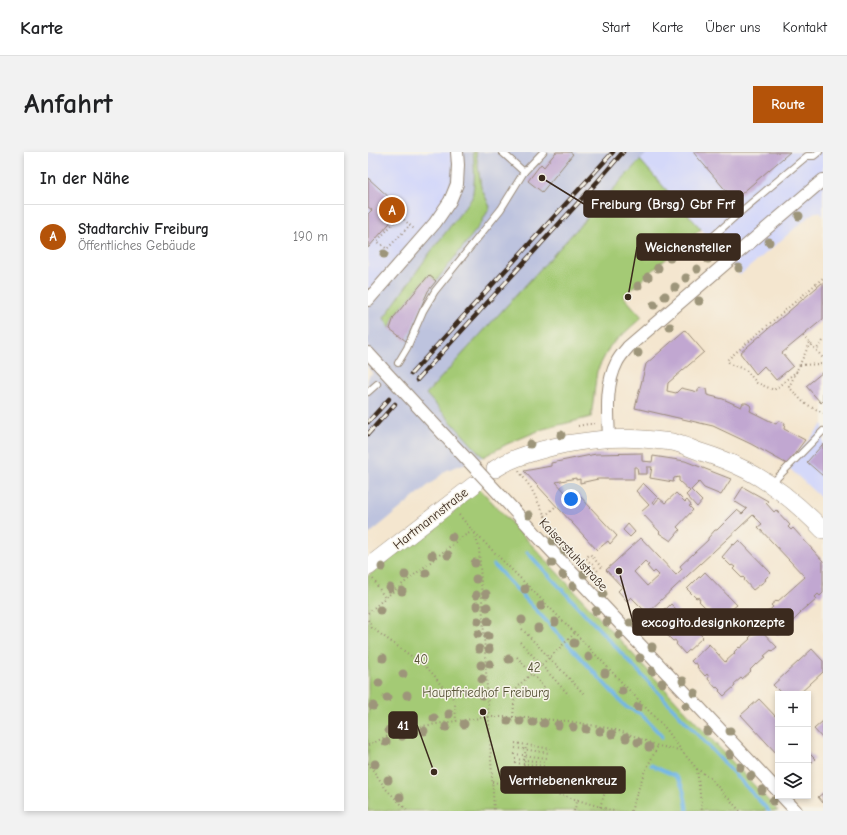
<!DOCTYPE html>
<html lang="de">
<meta charset="utf-8">
<style>
:root{--surface:#fff;--page:#f2f2f2;--text:#202124;--muted:#757577;--line:#e0e0e0;--accent:#b45309}
body{margin:0;font-family:"Comic Neue",sans-serif;background:var(--page);color:var(--text)}
.controls{position:absolute;right:12px;bottom:12px;display:grid;overflow:hidden;border-radius:0px;box-shadow:0 2px 6px #0003}
.controls button{width:36px;height:36px;display:grid;place-items:center;padding:0;border:0;border-bottom:1px solid var(--line);background:var(--surface);color:var(--text);font:20px sans-serif}
.you{position:absolute;left:203px;top:347px;width:14px;height:14px;margin:-10px;border:3px solid #fff;border-radius:50%;background:#1a73e8;box-shadow:0 0 0 6px #1a73e833}
.badge{display:grid;place-items:center;width:26px;height:26px;border-radius:50%;background:var(--accent);color:#fff;font-size:13px;font-weight:700}
.pin{position:absolute;translate:-50% -50%;border:2px solid #fff;box-shadow:0 1px 4px #0006}
.list{margin:0;padding:0;list-style:none}
h2{display:flex;justify-content:space-between;align-items:center;height:52px;margin:0;padding:0 16px;font-size:17px}
h2 small{font-size:13px;font-weight:400;color:var(--muted)}
.list li{display:grid;grid-template-columns:26px 1fr auto;gap:12px;align-items:center;box-sizing:border-box;height:64px;padding:0 16px;border-top:1px solid var(--line)}
.list b{display:block;font-size:15px;white-space:nowrap}
.list p{margin:0;font-size:13px;white-space:nowrap;color:var(--muted)}
.list em{font-size:13px;font-style:normal;color:var(--muted)}
.icon{flex:none;width:22px;height:22px;fill:none;stroke:currentColor;stroke-width:2;stroke-linecap:round;stroke-linejoin:round}
.map{position:relative;flex:none;width:455px;height:659px;overflow:hidden;border-radius:0px}
header{display:flex;align-items:center;gap:24px;box-sizing:border-box;height:56px;padding:0 20px;background:var(--surface);border-bottom:1px solid var(--line)}
header strong{font-size:19px}
nav{display:flex;gap:22px;margin-inline-start:auto;font-size:14px}
.intro{display:flex;align-items:center;justify-content:space-between;box-sizing:border-box;height:96px;padding:0 24px}
h1{margin:0;font-size:28px}
.button{padding:10px 18px;border-radius:0px;background:var(--accent);color:#fff;font-size:14px;font-weight:700}
main{display:flex;gap:24px;padding:0 24px}
aside{flex:1;background:var(--surface);border-radius:0px;box-shadow:0 2px 6px #0003}
.map>svg:first-child{display:block}
.built{fill:#d4d8f9}
.industrial{fill:#bdc3de}
.green{fill:#a4ca75;stroke:#707a4a}
.lines{fill:none;stroke-linecap:round;stroke-linejoin:round}
.stream{stroke:#71b6e8;stroke-width:3.5}
.building{fill:#c1a7d1;fill-rule:evenodd}
.lane-casing{stroke:#988876;stroke-width:8}
.street-casing{stroke:#988876;stroke-width:14}
.secondary-casing{stroke:#988876;stroke-width:18}
.path{stroke:#988876;stroke-width:2;stroke-dasharray:1 3;stroke-linecap:butt}
.lane{stroke:#fff;stroke-width:6}
.street{stroke:#fff;stroke-width:12}
.secondary{stroke:#fff;stroke-width:17}
.rail-casing{stroke:#3b2a1e;stroke-width:4.5}
.rail{stroke:#f7f3e8;stroke-width:3;stroke-dasharray:9;stroke-linecap:butt}
.street-bridge-casing{stroke:#988876;stroke-width:14;stroke-linecap:butt}
.street-bridge{stroke:#fff;stroke-width:12}
.tree{fill:#9d957a}
.labels{text-anchor:middle;stroke-width:3;stroke-linejoin:round;paint-order:stroke}
.street-label{font-size:13px;fill:#3b2a1e;stroke:#f7f3e8}
.park-label{font-size:13px;fill:#555234;stroke:#f7f3e8}
.leader{fill:none;stroke:#3b2a1e;stroke-width:1.5}
.callout-dot{fill:#3b2a1e;stroke:#f7f3e8;stroke-width:1.5}
.callout{fill:#3b2a1e;stroke:#3b2a1e;stroke-width:1.5}
.callout-label{font-size:14px;text-anchor:middle;font-weight:bold;fill:#fff}
</style>
<header>
<strong>Karte</strong>
<nav><a>Start</a><a>Karte</a><a>Über uns</a><a>Kontakt</a></nav>
</header>
<div class="intro"><h1>Anfahrt</h1><a class="button">Route</a></div>
<main>
<aside>
<h2>In der Nähe<small></small></h2>
<ul class="list">
<li><span class="badge">A</span><div><b>Stadtarchiv Freiburg</b><p>Öffentliches Gebäude</p></div><em>190 m</em></li>
</ul>
</aside>
<div class="map">
<svg width="455" height="659" viewBox="0 0 455 659">
<rect width="100%" height="100%" fill="#f7f3e8"/>
<filter id="ink" filterUnits="userSpaceOnUse"><feTurbulence type="fractalNoise" baseFrequency=".025" numOctaves="2"/><feDisplacementMap in="SourceGraphic" scale="8" xChannelSelector="R" yChannelSelector="G"/><feConvolveMatrix kernelMatrix="1 2 1 2 8 2 1 2 1" color-interpolation-filters="sRGB"/></filter>
<filter id="wash" filterUnits="userSpaceOnUse"><feTurbulence type="fractalNoise" baseFrequency=".012" numOctaves="4" result="noise"/><feDisplacementMap in="SourceGraphic" scale="16" xChannelSelector="R" yChannelSelector="G"/><feGaussianBlur stdDeviation="0.9" result="paint"/><feColorMatrix in="noise" values="0 0 0 0 0 0 0 0 0 0 0 0 0 0 0 0 0 1.4 0 .05"/><feComposite in="paint" operator="in"/></filter>
<g filter="url(#wash)">
<rect width="100%" height="100%" fill="#f4e6cf"/>
<g class="built">
<polygon points="0,0 83,0 84,17 81,37 68,57 0,140"/>
<polygon points="280,0 455,0 455,64 452,60 448,60 445,61 372,123 351,97 272,8"/>
<polygon points="455,272 455,348 418,313"/>
</g>
<polygon class="industrial" points="83,0 105,0 107,18 106,35 104,46 61,102 16,166 22,177 38,189 60,139 112,73 122,55 113,35 108,0 280,0 58,242 115,305 79,318 0,383 0,227 2,223 5,222 0,215 0,140 68,57 81,37 84,17"/>
<g class="green">
<path d="M105,0H108L113,35L122,55L112,73L68,129L61,123L26,165L22,177L16,166L61,102L104,46C107,30 107,16 105,0Z"/>
<polygon points="272,8 333,77 255,144 274,165 242,194 229,219 223,265 175,277 139,292 115,305 58,242"/>
<polygon points="111,336 410,659 0,659 0,424"/>
</g>
<g class="lines">
<g class="stream">
<polyline points="159,400 401,659"/>
<polyline points="126,413 196,488"/>
<polyline points="199,491 258,555 273,562 293,583 294,586"/>
<path d="M283,613L307,624C315,630 318,649 319,659"/>
</g>
</g>
<g id="blocks">
<g class="building">
<polygon points="188,0 202,0 205,2 174,40 160,29 173,12 176,15"/>
<polygon points="325,0 422,0 366,48"/>
<polygon points="0,26 34,57 0,96 0,62 4,58 0,55"/>
<polygon points="61,123 68,129 60,139 38,189 22,177 26,165"/>
<polygon points="455,130 455,167 414,201 425,214 408,228 396,214 388,222 372,201"/>
<polygon points="317,178 336,200 300,231 299,239 308,241 313,236 330,240 330,237 332,236 338,237 339,243 355,247 373,255 375,251 378,251 382,253 383,256 382,259 408,272 410,269 412,269 417,271 416,277 437,288 419,312 383,292 345,274 267,256 278,212"/>
<polygon points="455,220 455,249 453,251 438,234"/>
<polygon points="455,292 455,324 439,310"/>
<polygon points="274,301 274,309 284,310 285,304 317,309 363,327 353,343 336,336 331,330 323,338 334,349 329,355 318,343 322,339 311,329 311,325 306,326 305,330 282,326 284,315 279,315 279,322 270,322 269,315 266,315 266,327 230,327 212,331 212,327 208,328 208,326 188,330 204,348 210,342 249,384 242,392 240,389 229,398 156,319 183,314 183,311 228,302"/>
<polygon points="275,331 289,345 285,350 286,352 291,346 297,351 308,341 317,350 319,348 323,353 321,354 325,358 309,375 312,378 303,389 291,381 292,380 273,360 281,353 268,339"/>
<path d="M375,335L400,349L398,351L406,360L408,358L422,373L420,375L423,378L425,376L455,409V441L452,444L450,442L447,445L449,447L440,455L439,454L432,460L433,461L425,469L424,467L421,470L422,472L417,476L416,475L413,477L414,479L410,483L394,465L405,455L403,453L408,449L409,450L437,425L390,375L394,372L385,363L279,461L263,445L259,449L250,439L254,435L238,418L273,386L308,423L314,417L312,414L340,388V386L347,378H349L369,358L374,362L379,357L366,349ZM277,409L281,413L279,414L285,421L287,419L291,423L279,434L266,420Z"/>
<polygon points="260,372 267,380 262,385 255,378"/>
<polygon points="371,388 403,421 397,427 398,428 385,438 376,428 377,427 375,425 374,426 365,417 367,415 364,413 363,414 354,405 365,392 366,393"/>
<polygon points="337,420 369,453 363,458 364,459 351,470 342,460 343,459 341,457 340,458 331,449 332,448 330,445 328,446 319,437 331,425 332,425"/>
<polygon points="303,452 335,485 317,502 308,492 309,491 307,488 305,489 297,481 299,480 296,477 295,478 285,468 297,456 298,457"/>
<polygon points="392,477 409,495 404,499 403,498 396,504 398,505 389,513 388,512 382,518 383,519 374,527 373,526 366,532 367,534 356,544 351,539 352,538 349,535 348,536 340,527 341,525 339,522 337,524 329,515 330,514 328,511 326,512 323,509 341,492 357,510 367,501 366,500 371,495 372,496 382,487 381,486 386,481 387,482"/>
<polygon points="444,497 455,509 455,520 431,542 414,542 405,533"/>
<polygon points="391,547 410,567 410,603 373,563"/>
<polygon points="455,569 455,587 446,577"/>
<polygon points="440,600 447,607 440,614"/>
<polygon points="455,641 455,651 450,645"/>
</g>
</g>
</g>
<g filter="url(#ink)">
<use href="#blocks" fill-opacity="0" stroke="#988876" stroke-width="1"/>
<g class="lines">
<defs>
<g id="lane">
<polyline points="134,0 156,20 175,0"/>
<polyline points="342,87 370,62 439,4 446,4 451,0"/>
<polyline points="30,211 39,196 55,159 67,139 133,57 156,20"/>
<polyline points="0,240 9,232"/>
<polyline points="403,332 417,318 455,279"/>
</g>
<g id="street">
<polyline points="0,148 67,71 82,49 89,32 90,13 89,0"/>
<polyline points="0,201 13,215"/>
<path d="M241,286C240,260 237,233 249,210C252,204 257,199 260,195L455,28"/>
<polyline points="132,343 177,392 410,639"/>
<polyline points="414,644 428,659"/>
</g>
<g id="secondary">
<path d="M127,317C146,304 175,297 198,292C229,287 255,284 286,288C292,289 298,289 304,290C314,292 324,297 333,300C349,305 364,311 378,318C407,333 433,355 455,378"/>
<polyline points="0,415 106,333"/>
</g>
</defs>
<use href="#lane" class="lane-casing"/>
<use href="#street" class="street-casing"/>
<use href="#secondary" class="secondary-casing"/>
<g class="path">
<polyline points="30,62 46,77"/>
<polyline points="32,64 9,89 19,97 42,73"/>
<polyline points="435,184 448,198"/>
<polyline points="455,189 448,198 455,206"/>
<polyline points="442,191 421,235 436,251 455,261"/>
<polyline points="432,213 455,212"/>
<polyline points="429,219 406,238 389,231 378,218 362,212 359,208 455,126"/>
<polyline points="210,274 220,272 229,272"/>
<polyline points="151,319 163,336 177,364 181,377"/>
<polyline points="91,363 105,379 111,395 126,659"/>
<polyline points="177,364 188,354"/>
<polyline points="224,424 230,419 218,406 222,402 234,416"/>
<polyline points="5,427 17,446"/>
<polyline points="0,461 17,446 94,385 105,379 207,481 299,578 313,598 329,617 342,626 372,659"/>
<polyline points="0,468 4,476 57,514 66,523 72,532 84,544 87,552 88,569"/>
<polyline points="154,477 217,543"/>
<polyline points="152,490 201,543"/>
<polyline points="149,505 180,540"/>
<polyline points="145,565 147,541 150,534 182,505 207,481"/>
<polyline points="147,591 183,597"/>
<polyline points="0,593 20,584 55,574 88,569 121,565 145,565 200,569 245,577 266,584 290,594 312,598"/>
<polyline points="147,596 181,601"/>
<polyline points="146,602 179,606"/>
<polyline points="147,607 178,610"/>
<polyline points="0,611 18,637 40,659"/>
<polyline points="147,611 176,614"/>
<polyline points="146,617 174,619"/>
<polyline points="329,617 334,659"/>
<polyline points="147,622 171,624"/>
<polyline points="124,630 162,635 186,641 246,659"/>
<polyline points="154,633 158,593"/>
<polyline points="232,655 245,616"/>
<polyline points="206,659 210,647"/>
<polyline points="263,659 276,621 290,594"/>
</g>
<use href="#lane" class="lane"/>
<use href="#street" class="street"/>
<use href="#secondary" class="secondary"/>
<defs>
<g id="rail">
<polyline points="43,222 245,0"/>
<polyline points="49,228 230,29 255,0"/>
<polyline points="0,270 21,247"/>
<polyline points="0,282 27,252"/>
</g>
</defs>
<use href="#rail" class="rail-casing"/>
<use href="#rail" class="rail"/>
<defs>
<polyline id="street-bridge" points="13,215 132,343"/>
</defs>
<use href="#street-bridge" class="street-bridge-casing"/>
<use href="#street-bridge" class="street-bridge"/>
</g>
<g class="tree">
<circle cx="431" cy="64" r="4.5"/>
<circle cx="401" cy="90" r="4.5"/>
<circle cx="16" cy="102" r="4.5"/>
<circle cx="302" cy="106" r="4.5"/>
<circle cx="340" cy="107" r="4.5"/>
<circle cx="290" cy="116" r="4.5"/>
<circle cx="371" cy="116" r="4.5"/>
<circle cx="329" cy="117" r="4.5"/>
<circle cx="280" cy="125" r="4.5"/>
<circle cx="318" cy="126" r="4.5"/>
<circle cx="270" cy="134" r="4.5"/>
<circle cx="307" cy="135" r="4.5"/>
<circle cx="297" cy="144" r="4.5"/>
<circle cx="331" cy="149" r="4.5"/>
<circle cx="286" cy="153" r="4.5"/>
<circle cx="302" cy="175" r="4.5"/>
<circle cx="270" cy="201" r="4.5"/>
<circle cx="193" cy="283" r="4.5"/>
<circle cx="162" cy="292" r="4.5"/>
<circle cx="161" cy="363" r="4.5"/>
<circle cx="84" cy="385" r="4.5"/>
<circle cx="185" cy="389" r="4.5"/>
<circle cx="196" cy="399" r="4.5"/>
<circle cx="64" cy="403" r="4.5"/>
<circle cx="80" cy="403" r="4.5"/>
<circle cx="107" cy="411" r="4.5"/>
<circle cx="184" cy="411" r="4.5"/>
<circle cx="14" cy="415" r="4.5"/>
<circle cx="58" cy="421" r="4.5"/>
<circle cx="216" cy="422" r="4.5"/>
<circle cx="37" cy="423" r="4.5"/>
<circle cx="195" cy="423" r="4.5"/>
<circle cx="108" cy="427" r="4.5"/>
<circle cx="205" cy="434" r="4.5"/>
<circle cx="22" cy="436" r="4.5"/>
<circle cx="157" cy="437" r="4.5"/>
<circle cx="34" cy="439" r="4.5"/>
<circle cx="118" cy="442" r="4.5"/>
<circle cx="235" cy="442" r="4.5"/>
<circle cx="108" cy="443" r="4.5"/>
<circle cx="109" cy="454" r="4.5"/>
<circle cx="173" cy="454" r="4.5"/>
<circle cx="119" cy="455" r="4.5"/>
<circle cx="12" cy="458" r="4.5"/>
<circle cx="228" cy="459" r="4.5"/>
<circle cx="154" cy="468" r="4.5"/>
<circle cx="110" cy="469" r="4.5"/>
<circle cx="120" cy="469" r="4.5"/>
<circle cx="187" cy="470" r="4.5"/>
<circle cx="239" cy="470" r="4.5"/>
<circle cx="262" cy="471" r="4.5"/>
<circle cx="170" cy="476" r="4.5"/>
<circle cx="110" cy="482" r="4.5"/>
<circle cx="251" cy="483" r="4.5"/>
<circle cx="120" cy="484" r="4.5"/>
<circle cx="206" cy="491" r="4.5"/>
<circle cx="284" cy="495" r="4.5"/>
<circle cx="111" cy="497" r="4.5"/>
<circle cx="121" cy="497" r="4.5"/>
<circle cx="221" cy="505" r="4.5"/>
<circle cx="15" cy="506" r="4.5"/>
<circle cx="272" cy="506" r="4.5"/>
<circle cx="141" cy="507" r="4.5"/>
<circle cx="122" cy="512" r="4.5"/>
<circle cx="113" cy="513" r="4.5"/>
<circle cx="284" cy="519" r="4.5"/>
<circle cx="237" cy="521" r="4.5"/>
<circle cx="35" cy="522" r="4.5"/>
<circle cx="114" cy="527" r="4.5"/>
<circle cx="315" cy="529" r="4.5"/>
<circle cx="11" cy="531" r="4.5"/>
<circle cx="294" cy="531" r="4.5"/>
<circle cx="254" cy="539" r="4.5"/>
<circle cx="327" cy="541" r="4.5"/>
<circle cx="39" cy="543" r="4.5"/>
<circle cx="114" cy="543" r="4.5"/>
<circle cx="19" cy="546" r="4.5"/>
<circle cx="5" cy="554" r="4.5"/>
<circle cx="318" cy="554" r="4.5"/>
<circle cx="270" cy="555" r="4.5"/>
<circle cx="81" cy="562" r="4.5"/>
<circle cx="66" cy="566" r="4.5"/>
<circle cx="140" cy="569" r="4.5"/>
<circle cx="152" cy="569" r="4.5"/>
<circle cx="165" cy="570" r="4.5"/>
<circle cx="176" cy="571" r="4.5"/>
<circle cx="96" cy="572" r="4.5"/>
<circle cx="190" cy="573" r="4.5"/>
<circle cx="78" cy="575" r="4.5"/>
<circle cx="205" cy="575" r="4.5"/>
<circle cx="218" cy="577" r="4.5"/>
<circle cx="21" cy="578" r="4.5"/>
<circle cx="56" cy="579" r="4.5"/>
<circle cx="232" cy="579" r="4.5"/>
<circle cx="339" cy="579" r="4.5"/>
<circle cx="362" cy="579" r="4.5"/>
<circle cx="244" cy="582" r="4.5"/>
<circle cx="34" cy="584" r="4.5"/>
<circle cx="258" cy="586" r="4.5"/>
<circle cx="18" cy="590" r="4.5"/>
<circle cx="270" cy="590" r="4.5"/>
<circle cx="281" cy="595" r="4.5"/>
<circle cx="362" cy="602" r="4.5"/>
<circle cx="7" cy="612" r="4.5"/>
<circle cx="372" cy="615" r="4.5"/>
<circle cx="383" cy="624" r="4.5"/>
<circle cx="20" cy="628" r="4.5"/>
<circle cx="394" cy="638" r="4.5"/>
<circle cx="32" cy="645" r="4.5"/>
<circle cx="405" cy="649" r="4.5"/>
</g>
</g>
<g class="labels">
<g class="street-label">
<text transform="translate(62 366) rotate(-38)" y="5">Hartmannstraße</text>
<text transform="translate(206 402) rotate(47)" y="5">Kaiserstuhlstraße</text>
</g>
<g class="park-label">
<text x="53" y="512">40</text>
<text x="166" y="520">42</text>
<text x="118" y="545">Hauptfriedhof Freiburg</text>
</g>
</g>
<path class="leader" d="M174 26L216 52M260 145L269 95M251 419L265 470M66 620L49 573M115 560L133 628"/>
<g class="callout-dot">
<circle cx="174" cy="26" r="4"/>
<circle cx="260" cy="145" r="4"/>
<circle cx="251" cy="419" r="4"/>
<circle cx="66" cy="620" r="4"/>
<circle cx="115" cy="560" r="4"/>
</g>
<g class="callout">
<rect x="216" y="39" width="159" height="26" rx="4"/>
<rect x="269" y="82" width="103" height="26" rx="4"/>
<rect x="265" y="457" width="160" height="26" rx="4"/>
<rect x="21" y="560" width="28" height="26" rx="4"/>
<rect x="133" y="615" width="124" height="26" rx="4"/>
</g>
<g class="callout-label">
<text x="295" y="57">Freiburg (Brsg) Gbf Frf</text>
<text x="320" y="100">Weichensteller</text>
<text x="345" y="475">excogito.designkonzepte</text>
<text x="35" y="578">41</text>
<text x="195" y="633">Vertriebenenkreuz</text>
</g>
</svg>
<div class="controls">
<button>+</button>
<button>−</button>
<button><svg class="icon" aria-label="layers" viewBox="0 0 24 24"><path d="M12 4l9 5-9 5-9-5zM3 14l9 5 9-5"/></svg></button>
</div>
<div class="you"></div>
<div class="pin badge" style="left:24px;top:58px">A</div>
</div>
</main>
